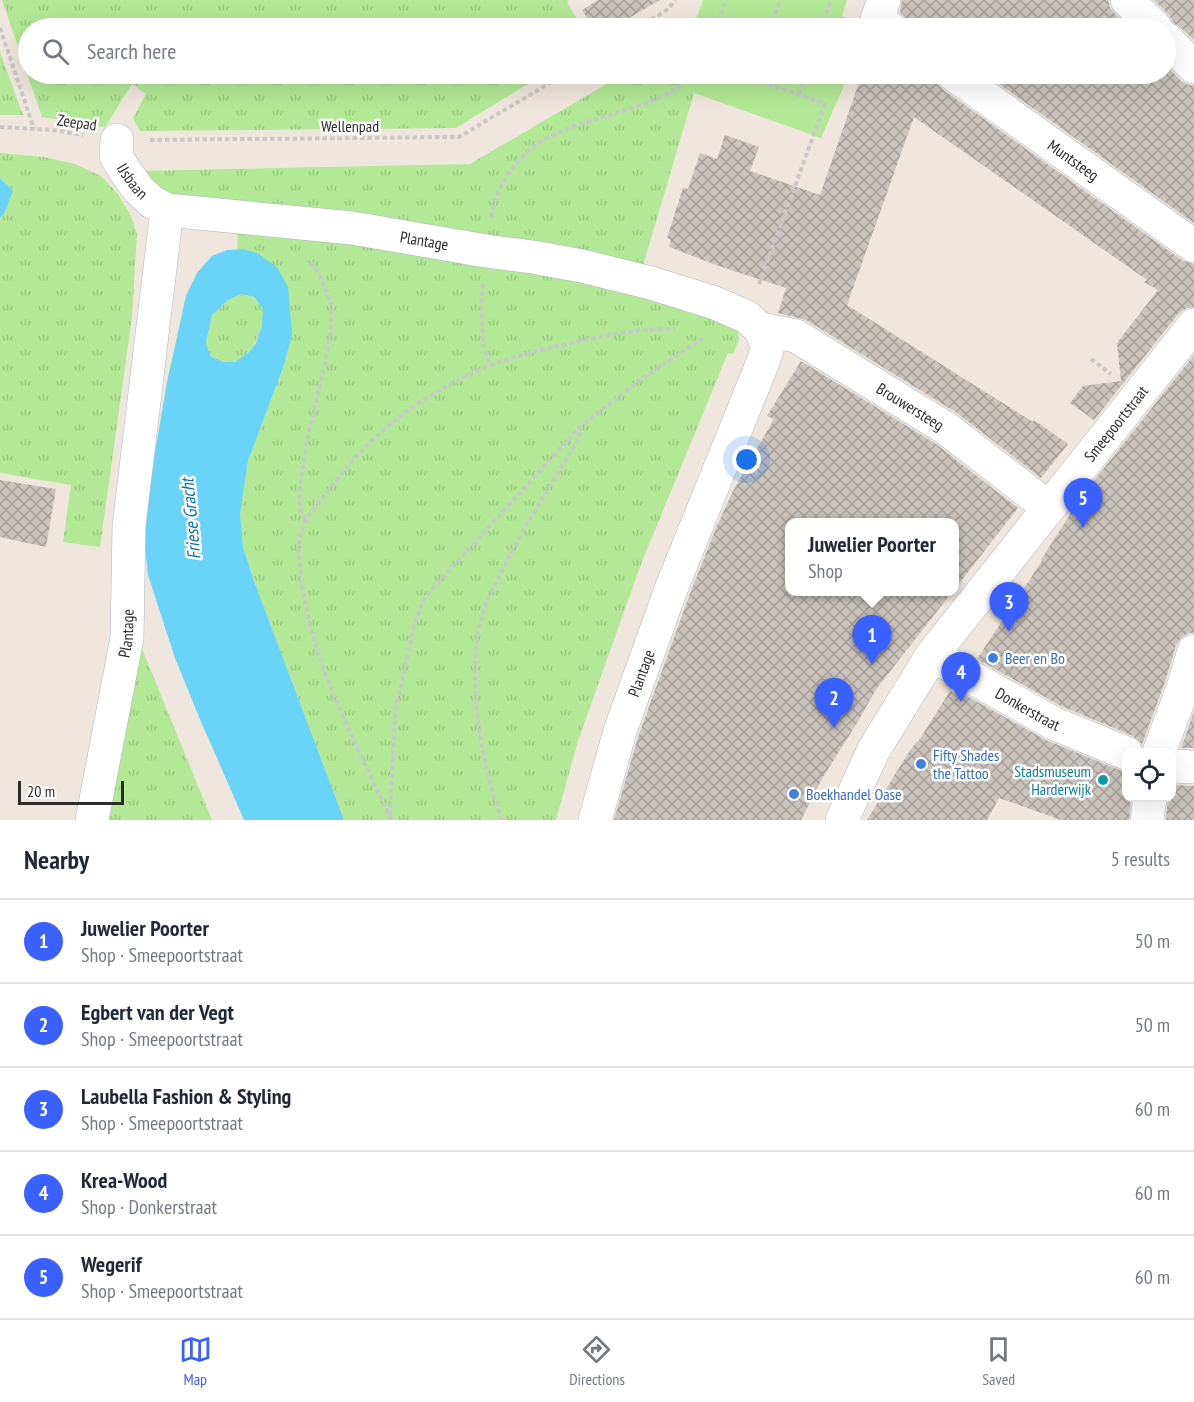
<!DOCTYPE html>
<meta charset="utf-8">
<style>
:root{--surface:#fff;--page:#f6f6f7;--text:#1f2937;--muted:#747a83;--line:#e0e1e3;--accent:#3a60ff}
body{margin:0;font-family:"PT Sans Narrow",sans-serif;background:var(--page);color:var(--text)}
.controls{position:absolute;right:18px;bottom:18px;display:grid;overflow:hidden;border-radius:12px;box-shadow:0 6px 24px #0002}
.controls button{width:54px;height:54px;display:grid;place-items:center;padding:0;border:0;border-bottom:2px solid var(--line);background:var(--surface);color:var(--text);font:30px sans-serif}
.scale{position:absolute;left:18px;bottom:15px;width:106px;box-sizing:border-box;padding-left:6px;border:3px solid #2c2c2c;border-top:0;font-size:16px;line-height:21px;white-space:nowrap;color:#2c2c2c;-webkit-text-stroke:4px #fff;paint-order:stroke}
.you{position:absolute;left:747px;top:460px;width:21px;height:21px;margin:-15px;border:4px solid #fff;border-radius:50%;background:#1a73e8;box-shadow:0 0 0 9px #1a73e833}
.badge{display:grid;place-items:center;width:39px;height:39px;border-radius:50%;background:var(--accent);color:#fff;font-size:20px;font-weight:700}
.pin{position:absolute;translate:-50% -50px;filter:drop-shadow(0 2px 3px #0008)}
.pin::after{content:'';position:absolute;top:32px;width:21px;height:18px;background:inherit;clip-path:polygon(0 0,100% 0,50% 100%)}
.popup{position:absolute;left:785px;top:518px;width:174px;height:78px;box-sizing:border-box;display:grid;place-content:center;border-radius:12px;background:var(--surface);filter:drop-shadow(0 2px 4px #0005);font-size:20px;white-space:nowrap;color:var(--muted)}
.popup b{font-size:22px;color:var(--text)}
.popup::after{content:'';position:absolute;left:50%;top:100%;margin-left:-12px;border:12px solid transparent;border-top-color:var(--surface)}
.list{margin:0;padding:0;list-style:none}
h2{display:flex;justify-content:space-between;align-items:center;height:78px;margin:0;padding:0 24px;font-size:26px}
h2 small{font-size:20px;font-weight:400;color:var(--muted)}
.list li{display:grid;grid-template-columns:39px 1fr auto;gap:18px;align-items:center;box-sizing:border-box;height:84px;padding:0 24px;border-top:2px solid var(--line)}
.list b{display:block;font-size:22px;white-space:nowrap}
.list p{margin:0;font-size:20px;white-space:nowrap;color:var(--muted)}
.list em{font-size:20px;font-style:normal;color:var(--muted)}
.icon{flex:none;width:33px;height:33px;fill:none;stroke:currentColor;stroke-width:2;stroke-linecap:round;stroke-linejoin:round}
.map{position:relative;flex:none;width:1194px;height:820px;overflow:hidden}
.search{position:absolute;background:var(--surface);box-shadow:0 6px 24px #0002;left:18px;right:18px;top:18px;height:66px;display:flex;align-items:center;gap:15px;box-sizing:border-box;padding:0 21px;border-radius:33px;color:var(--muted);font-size:22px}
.sheet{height:498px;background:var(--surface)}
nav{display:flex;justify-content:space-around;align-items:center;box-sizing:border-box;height:84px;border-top:2px solid var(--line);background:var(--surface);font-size:16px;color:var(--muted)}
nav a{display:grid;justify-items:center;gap:3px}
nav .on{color:var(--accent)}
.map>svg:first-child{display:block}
.grass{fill:url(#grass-tufts)}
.garden{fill:#b3e996}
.water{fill:#69d3f8;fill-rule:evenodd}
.building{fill:url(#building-cross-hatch)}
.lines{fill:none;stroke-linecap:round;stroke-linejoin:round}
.minor-casing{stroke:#b1b4c1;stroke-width:34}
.path{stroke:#c8c8c8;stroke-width:4;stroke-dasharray:4.5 3;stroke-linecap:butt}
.minor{stroke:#fff;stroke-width:33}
.shop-dot{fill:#3f7fe0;stroke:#fff;stroke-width:2}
.culture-dot{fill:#0f9aa8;stroke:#fff;stroke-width:2}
.labels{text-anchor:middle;stroke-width:5;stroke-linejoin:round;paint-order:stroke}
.street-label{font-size:16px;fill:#2c2c2c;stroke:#fff}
.shop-label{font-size:16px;fill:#366cbe;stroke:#fff;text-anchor:start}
.culture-label{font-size:16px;fill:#0d838f;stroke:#fff;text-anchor:end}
.water-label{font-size:18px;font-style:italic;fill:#0371a9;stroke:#fff}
</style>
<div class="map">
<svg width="1194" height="820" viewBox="0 0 1194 820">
<defs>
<pattern id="grass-tufts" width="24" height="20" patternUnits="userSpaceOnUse" patternTransform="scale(1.5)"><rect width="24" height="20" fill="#b3e996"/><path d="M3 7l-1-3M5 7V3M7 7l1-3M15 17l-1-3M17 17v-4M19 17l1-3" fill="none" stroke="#9ac881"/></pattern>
<pattern id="building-cross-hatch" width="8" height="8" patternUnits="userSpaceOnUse" patternTransform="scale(1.5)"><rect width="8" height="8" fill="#cac4bd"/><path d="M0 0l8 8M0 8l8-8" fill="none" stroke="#a49f9a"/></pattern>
</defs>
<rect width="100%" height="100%" fill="#efe7dd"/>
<g class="grass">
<polygon points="2,0 569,0 567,2 582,28 28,28 28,74 544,74 456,128 140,131 133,118 146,94 132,84 105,127 42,117"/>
<polygon points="0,52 23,115 0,115"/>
<polygon points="624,74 683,74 694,93 643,266 171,196 138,171 470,164"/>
<polygon points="0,153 44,157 75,164 101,176 118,194 131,216 137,234 132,317 100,547 63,542 71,485 0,473 0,218 5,212 13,191 0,178"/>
<polygon points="238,229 569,275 737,325 739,340 733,354 728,353 641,564 578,741 556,820 344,820 253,578 243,547 240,513 248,461 284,365 292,335 237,249"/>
<path d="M241,294C245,295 251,296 254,298C256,300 262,307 263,309C267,326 250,360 232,362C224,363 217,359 210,356L206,342L212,315L228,300Z"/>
<polygon points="141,646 212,820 108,820"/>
</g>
<g class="garden">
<polygon points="703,0 847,0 842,16 864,24 862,28 693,28"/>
<polygon points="683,74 849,74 821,138 694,93"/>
</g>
<g class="water">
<polygon points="0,178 13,191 5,212 0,218"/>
<path d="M243,249L257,253L277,267L288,287L292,335L284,365L248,461L240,513L243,547L253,578L344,820H244L199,717L175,658L148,575L145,546L147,500L167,382L186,296L197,273L212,256L227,250ZM241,294L254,297L263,309L262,326L256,343L248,353L235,362H224L210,356L206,342L212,315L228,300Z"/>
</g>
<g class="building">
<polygon points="598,0 660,0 612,28 593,28 582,10"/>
<polygon points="902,0 1109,0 1109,6 1114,13 1130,28 909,28 907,19 900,12"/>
<polygon points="1154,0 1194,0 1194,40 1179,26 1174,23 1169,15"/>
<polygon points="1166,65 1181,81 1189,85 1194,85 1194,223 985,74 1166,74"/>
<polygon points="862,74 934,74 936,82 942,89 1183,261 1194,264 1194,307 1187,308 1179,313 1094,420 1070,403 1083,386 1121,381 1117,343 1158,290 1144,282 1147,280 914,117 847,305 1033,422 1034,420 1068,444 1041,478 957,413 806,320 778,313 786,288 716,265 669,247 671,240 667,238 683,188 688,189 700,153 717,159 725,135 759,147 750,171 820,195"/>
<polygon points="1194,355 1194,633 1189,633 1182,637 1176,645 1165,682 1142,744 1133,736 1061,706 977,659 1042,561 1041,560 1081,497"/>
<polygon points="801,361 936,444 1018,508 954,590 954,522 789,522 789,591 953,591 877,688 857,723 823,777 801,820 614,820 638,737 689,596 716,528 732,493 774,419 767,416"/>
<polygon points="0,480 56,489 46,547 0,537"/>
<polygon points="956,690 1046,740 1119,770 1126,771 1126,798 1131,798 1129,820 1061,820 999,798 987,820 867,820 907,755 917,741 918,742 950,691 954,694"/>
<polygon points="1194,712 1194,748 1181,748"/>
<polygon points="1172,785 1194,786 1194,820 1166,820 1168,798 1172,798"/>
</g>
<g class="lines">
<defs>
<g id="minor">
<polyline points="884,0 877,19 890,28"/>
<polyline points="1127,0 1156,28"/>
<polyline points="1166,39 1194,67"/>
<path id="s1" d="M953,74L1194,246"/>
<path id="s2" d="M117,140L116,156L125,171L138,189L152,202L167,210L352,228L486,251L533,257L582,266L651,283L715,303L747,317L760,329L764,337L767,350L763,362L671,589L620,731L595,820"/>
<path id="s3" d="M760,329L796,336L947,429L1048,507"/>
<path id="s4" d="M932,655L1053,723L1126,753"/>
<polyline points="1159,752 1183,688 1194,651"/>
<polyline points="1172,766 1194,767"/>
<path id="s5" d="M92,820L127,638L129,526L167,210"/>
<path id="s6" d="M842,820L873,751L932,655L1194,325"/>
<polyline points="1147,820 1150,798"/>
</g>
</defs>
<use href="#minor" class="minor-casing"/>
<g class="path">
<polyline points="0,28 34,129"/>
<polyline points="639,28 668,9 675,0"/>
<polyline points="715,28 727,0"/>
<polyline points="770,28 780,0"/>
<polyline points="821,28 831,0"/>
<polyline points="740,74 825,104 759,284"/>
<polyline points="799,94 806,74"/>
<polyline points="0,127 52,130 83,135"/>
<polyline points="150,140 459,137 565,74"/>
<path d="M491,217C496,186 517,155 545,139C569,126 597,119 623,111C647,104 676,94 691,74"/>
<polyline points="483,284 481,302 483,343 490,365"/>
<polyline points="1091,359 1111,374"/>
<polyline points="305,520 300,509 299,495 307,440 327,354 331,328 331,303 322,280 309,259"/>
<polyline points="390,815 395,713 414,625 425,597 580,427 640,380 706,336"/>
<path d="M391,820C356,742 310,662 301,575C300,566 298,556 299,547C300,520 317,506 333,485C374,430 425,392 489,366C512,356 538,351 563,345C599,336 638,328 675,329"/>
<path d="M502,820C481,766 468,684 479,628C482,610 491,593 499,577C522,529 551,484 579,439L580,427"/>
</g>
<use href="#minor" class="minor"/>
</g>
<g class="shop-dot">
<circle cx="993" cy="658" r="6"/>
<circle cx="921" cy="764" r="6"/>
<circle cx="794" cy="794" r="6"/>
</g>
<circle class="culture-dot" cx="1103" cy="780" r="6"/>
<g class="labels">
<g class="street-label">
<text transform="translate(77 122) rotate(8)" y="6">Zeepad</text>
<text x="350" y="132">Wellenpad</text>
<text dy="6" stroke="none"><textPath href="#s1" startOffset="148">Muntsteeg</textPath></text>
<text dy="6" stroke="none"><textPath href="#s2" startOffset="46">IJsbaan</textPath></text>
<text dy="6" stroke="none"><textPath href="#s2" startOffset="351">Plantage</textPath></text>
<text dy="6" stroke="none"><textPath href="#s3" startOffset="171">Brouwersteeg</textPath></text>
<text dy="6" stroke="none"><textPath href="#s6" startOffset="484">Smeepoortstraat</textPath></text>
<text dy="6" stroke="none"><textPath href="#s5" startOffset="190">Plantage</textPath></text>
<text transform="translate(641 673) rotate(-70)" y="6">Plantage</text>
<text dy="6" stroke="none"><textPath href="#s4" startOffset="110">Donkerstraat</textPath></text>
</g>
<g class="shop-label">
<text x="1005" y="664">Beer en Bo</text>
<text x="933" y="761">Fifty Shades<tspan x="933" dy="18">the Tattoo</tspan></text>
<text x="806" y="800">Boekhandel Oase</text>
</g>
<g class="culture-label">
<text x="1091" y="777">Stadsmuseum<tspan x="1091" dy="18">Harderwijk</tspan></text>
</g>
<g class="water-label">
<text transform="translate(191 519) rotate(-95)" y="6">Friese Gracht</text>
</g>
</g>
</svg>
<div class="controls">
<button><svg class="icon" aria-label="locate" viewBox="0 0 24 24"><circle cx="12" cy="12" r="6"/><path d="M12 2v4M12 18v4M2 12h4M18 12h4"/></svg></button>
</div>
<div class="scale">20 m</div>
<div class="you"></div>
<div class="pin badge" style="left:872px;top:665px">1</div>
<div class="popup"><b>Juwelier Poorter</b>Shop</div>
<div class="pin badge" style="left:834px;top:728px">2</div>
<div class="pin badge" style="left:1009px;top:632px">3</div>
<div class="pin badge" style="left:961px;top:702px">4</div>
<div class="pin badge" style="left:1083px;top:528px">5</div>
<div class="search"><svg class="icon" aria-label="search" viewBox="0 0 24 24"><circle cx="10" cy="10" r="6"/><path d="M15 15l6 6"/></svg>Search here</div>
</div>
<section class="sheet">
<h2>Nearby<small>5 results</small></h2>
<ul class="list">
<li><span class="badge">1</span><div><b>Juwelier Poorter</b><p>Shop · Smeepoortstraat</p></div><em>50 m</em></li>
<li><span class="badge">2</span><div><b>Egbert van der Vegt</b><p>Shop · Smeepoortstraat</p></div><em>50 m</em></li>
<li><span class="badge">3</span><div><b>Laubella Fashion &amp; Styling</b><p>Shop · Smeepoortstraat</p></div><em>60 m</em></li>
<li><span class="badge">4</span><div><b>Krea-Wood</b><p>Shop · Donkerstraat</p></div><em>60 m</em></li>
<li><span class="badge">5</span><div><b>Wegerif</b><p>Shop · Smeepoortstraat</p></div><em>60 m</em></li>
</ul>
</section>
<nav>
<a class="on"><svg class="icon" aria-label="map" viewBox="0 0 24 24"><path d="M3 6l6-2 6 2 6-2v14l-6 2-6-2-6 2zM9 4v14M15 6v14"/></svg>Map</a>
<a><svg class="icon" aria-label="directions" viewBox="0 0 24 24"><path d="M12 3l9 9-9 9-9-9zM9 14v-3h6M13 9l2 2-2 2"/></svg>Directions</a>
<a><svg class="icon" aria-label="saved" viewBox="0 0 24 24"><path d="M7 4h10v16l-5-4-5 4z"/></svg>Saved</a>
</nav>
